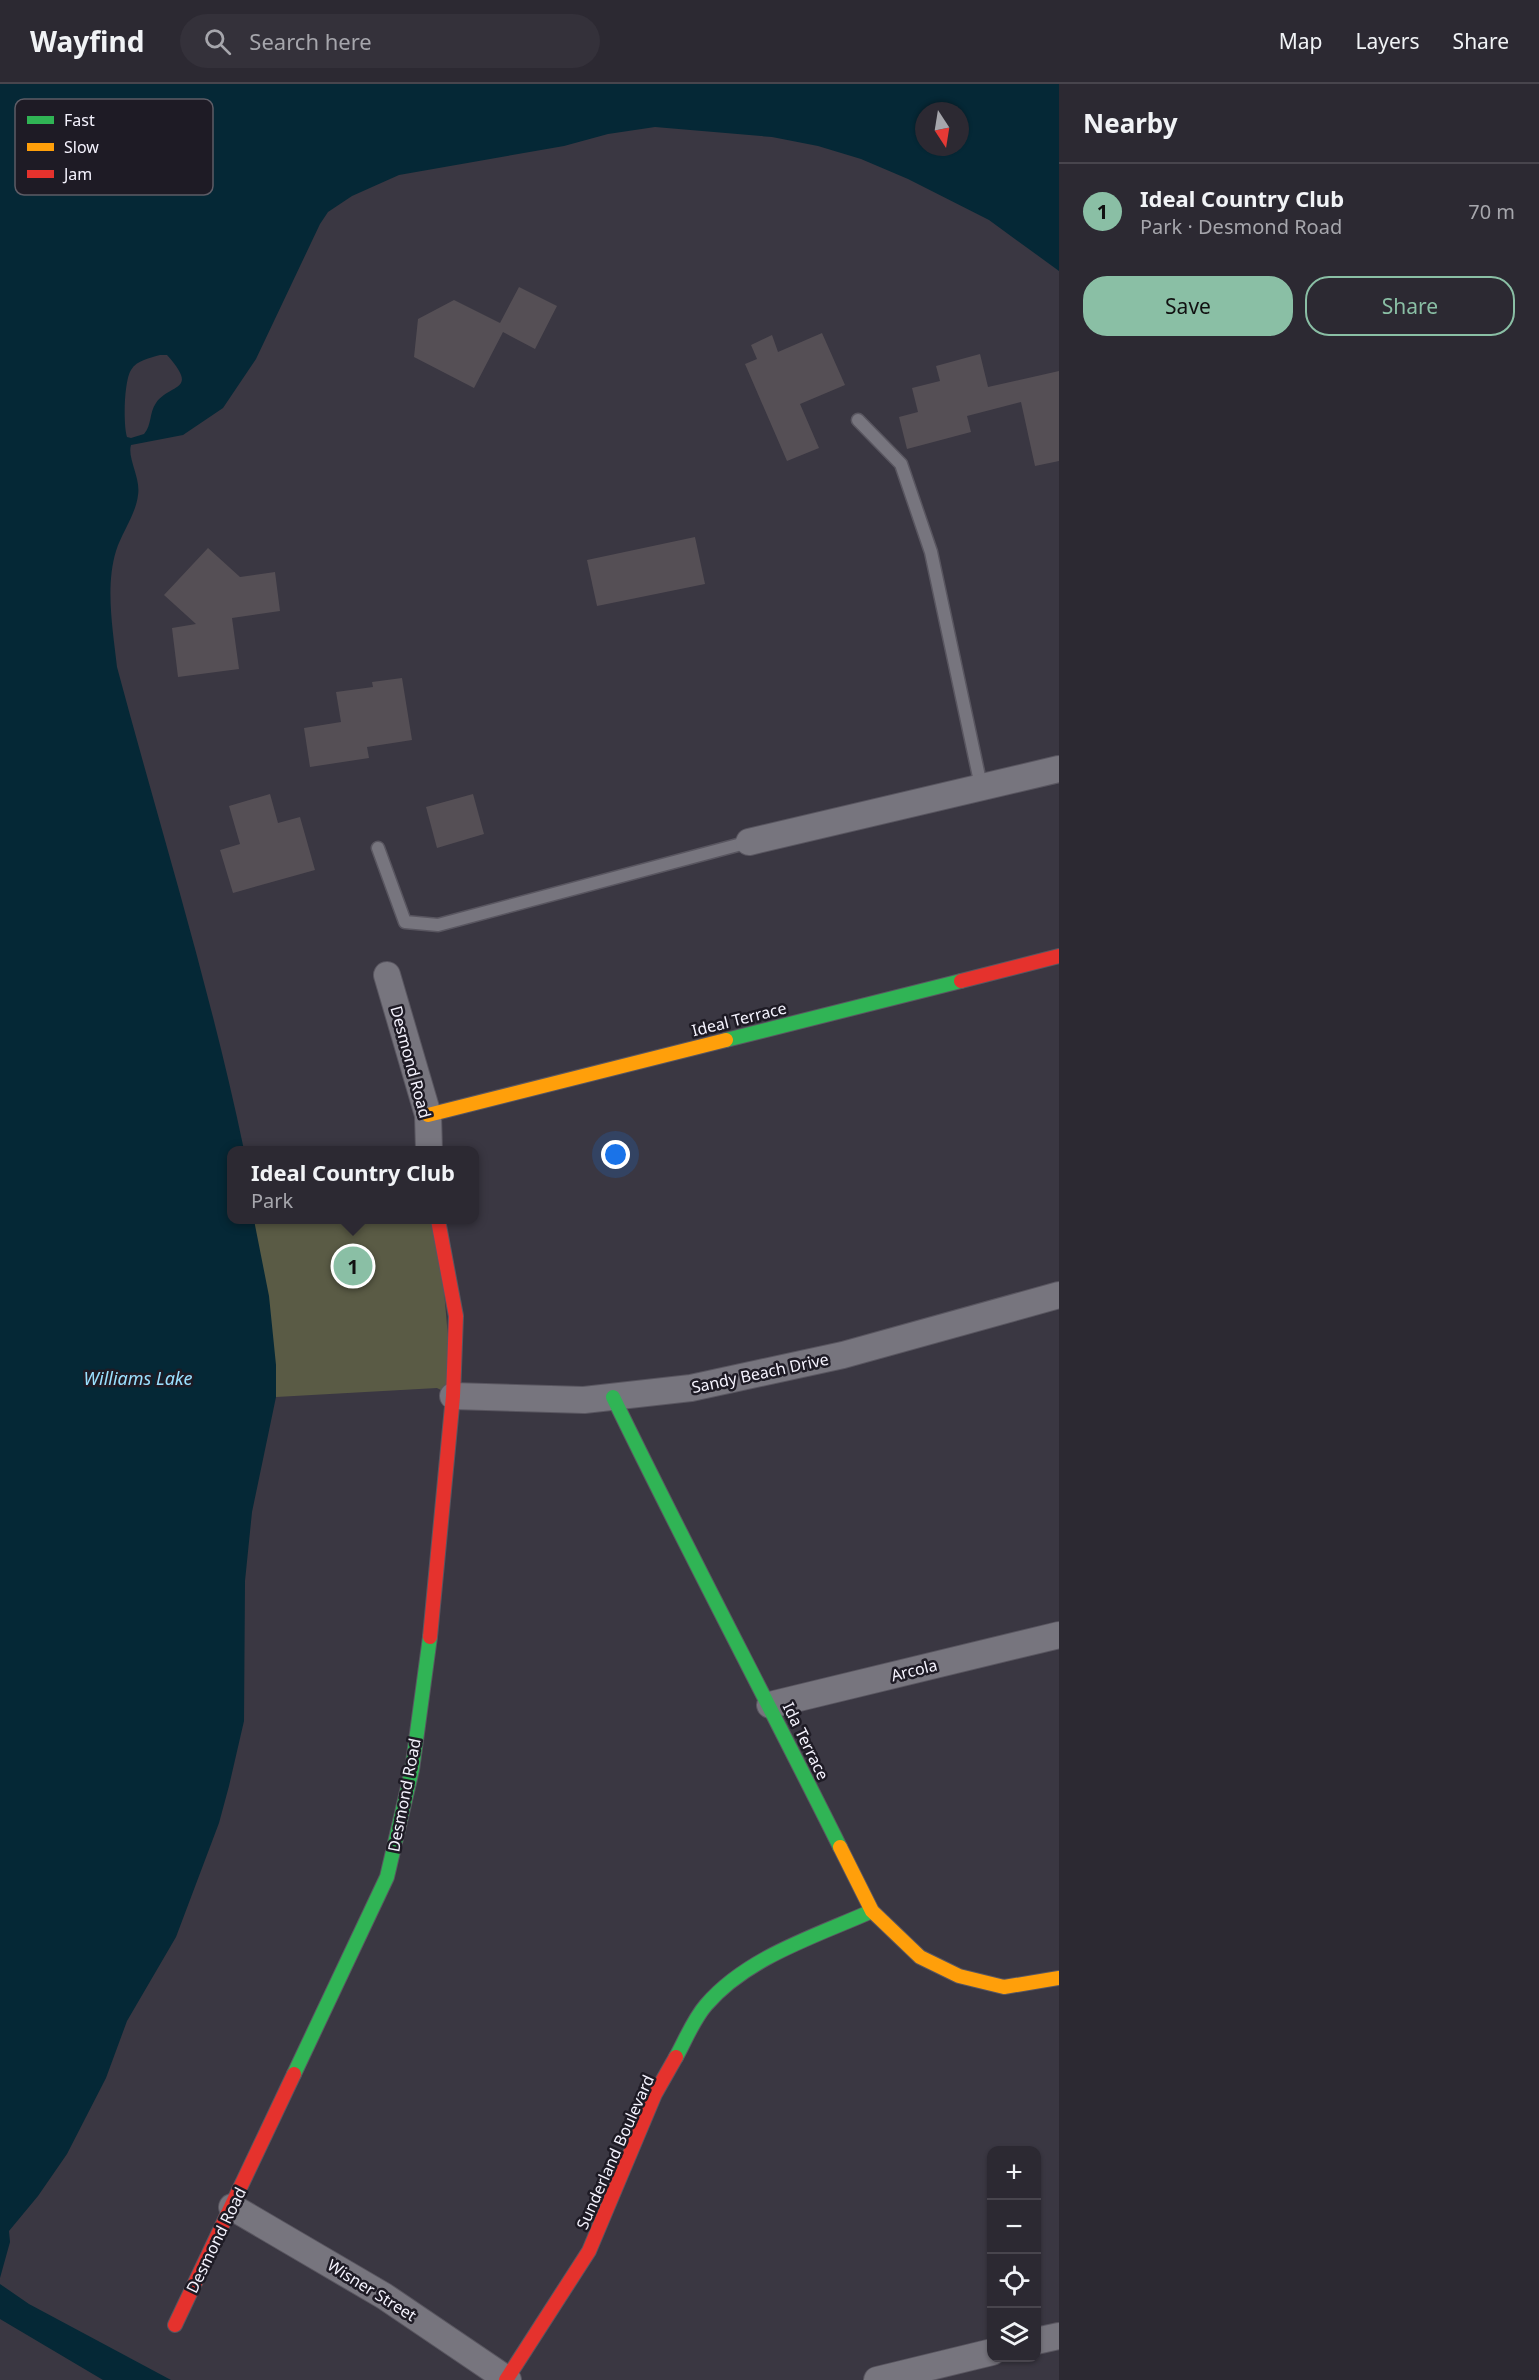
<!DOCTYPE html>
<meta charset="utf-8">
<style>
:root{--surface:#2c2932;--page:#34313a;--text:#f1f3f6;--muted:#a6a6ac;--line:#48454d;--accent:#8abfa5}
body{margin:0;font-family:"Noto Sans",sans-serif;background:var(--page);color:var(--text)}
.controls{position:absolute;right:18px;bottom:18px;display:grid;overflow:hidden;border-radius:12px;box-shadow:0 2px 4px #0004}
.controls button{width:54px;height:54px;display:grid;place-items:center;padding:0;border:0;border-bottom:2px solid var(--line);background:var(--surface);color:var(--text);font:30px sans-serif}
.compass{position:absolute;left:915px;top:18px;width:54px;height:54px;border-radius:50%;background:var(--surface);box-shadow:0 2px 4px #0004;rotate:168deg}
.you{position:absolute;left:616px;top:1071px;width:21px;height:21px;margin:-15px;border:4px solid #fff;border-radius:50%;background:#1a73e8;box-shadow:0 0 0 9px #1a73e833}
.badge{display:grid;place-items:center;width:39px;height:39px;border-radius:50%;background:var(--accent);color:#111;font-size:20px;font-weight:700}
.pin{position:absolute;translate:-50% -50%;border:3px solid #fff;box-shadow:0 2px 6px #0006}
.popup{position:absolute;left:227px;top:1062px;width:252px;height:78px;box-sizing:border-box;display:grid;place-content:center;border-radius:12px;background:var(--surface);filter:drop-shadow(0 2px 4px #0005);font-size:20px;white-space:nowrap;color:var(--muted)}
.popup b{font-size:22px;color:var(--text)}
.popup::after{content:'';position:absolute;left:50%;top:100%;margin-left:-12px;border:12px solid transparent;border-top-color:var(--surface)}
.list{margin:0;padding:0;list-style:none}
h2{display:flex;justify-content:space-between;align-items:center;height:78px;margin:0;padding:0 24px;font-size:26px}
h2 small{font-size:20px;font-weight:400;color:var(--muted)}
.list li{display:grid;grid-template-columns:39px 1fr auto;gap:18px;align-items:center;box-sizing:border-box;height:96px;padding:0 24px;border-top:2px solid var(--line)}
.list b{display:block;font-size:22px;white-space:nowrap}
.list p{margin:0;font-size:20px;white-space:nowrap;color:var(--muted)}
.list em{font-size:20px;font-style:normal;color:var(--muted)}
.actions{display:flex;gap:12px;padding:18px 24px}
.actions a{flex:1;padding:14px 0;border:2px solid var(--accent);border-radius:24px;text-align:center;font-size:21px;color:var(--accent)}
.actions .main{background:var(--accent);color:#111}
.icon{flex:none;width:33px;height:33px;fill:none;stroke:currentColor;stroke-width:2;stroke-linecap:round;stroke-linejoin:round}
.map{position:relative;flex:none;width:1059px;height:2296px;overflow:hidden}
header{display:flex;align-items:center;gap:36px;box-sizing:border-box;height:84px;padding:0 30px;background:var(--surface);border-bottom:2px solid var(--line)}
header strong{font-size:28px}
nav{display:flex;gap:33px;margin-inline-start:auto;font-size:21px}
.search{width:420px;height:54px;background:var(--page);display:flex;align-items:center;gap:15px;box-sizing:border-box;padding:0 21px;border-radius:33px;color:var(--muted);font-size:22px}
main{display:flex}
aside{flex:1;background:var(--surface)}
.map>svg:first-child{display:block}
.green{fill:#5a5b45}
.water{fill:#052836;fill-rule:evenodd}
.building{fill:#554f55}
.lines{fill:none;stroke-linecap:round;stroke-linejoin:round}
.lane-casing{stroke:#595660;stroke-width:15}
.street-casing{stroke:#595660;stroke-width:28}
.fast-casing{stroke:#595660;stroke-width:16}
.slow-casing{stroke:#595660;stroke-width:16}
.jam-casing{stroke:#595660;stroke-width:16}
.lane{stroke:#77757e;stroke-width:12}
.street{stroke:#77757e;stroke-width:26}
.fast{stroke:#30b455;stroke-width:14}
.slow{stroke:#ff9f0a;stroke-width:14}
.jam{stroke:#e5322d;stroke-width:14}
.labels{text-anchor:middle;stroke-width:5;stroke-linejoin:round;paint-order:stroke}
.street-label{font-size:16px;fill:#f5f3fe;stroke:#1e1b25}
.water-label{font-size:18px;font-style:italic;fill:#9be0ff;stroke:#1e1b25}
.key{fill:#1e1b25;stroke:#5e5c66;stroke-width:1.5}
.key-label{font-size:16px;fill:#f5f3fe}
</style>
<header>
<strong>Wayfind</strong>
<div class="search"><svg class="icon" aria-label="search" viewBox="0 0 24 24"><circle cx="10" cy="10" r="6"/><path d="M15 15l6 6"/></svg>Search here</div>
<nav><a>Map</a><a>Layers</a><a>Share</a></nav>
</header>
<main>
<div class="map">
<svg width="1059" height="2296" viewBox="0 0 1059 2296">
<rect width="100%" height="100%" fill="#3a3742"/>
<polygon class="green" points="254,1136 438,1136 453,1312 437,1304 276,1313"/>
<g class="water">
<path d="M0,0H1059V187L989,136L908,95L861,75L818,62L772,53L655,43L608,50L564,62L399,91L352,112L328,128L320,140L256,275L223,324L183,351L131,361C127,374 141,394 138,411C136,430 122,448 116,467C105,503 113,546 117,583C160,744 210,903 244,1066H232V1136H254L269,1212L276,1281V1313L252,1428L245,1497L244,1637L229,1702L219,1739L176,1853L127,1937L106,1994L67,2070L38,2112L9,2147L10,2158L0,2194ZM924,27H960V63H924ZM160,271H167C200,308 170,299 156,319C149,329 152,341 144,350L131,354L127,353C123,340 124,297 131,286C137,276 150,274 160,271Z"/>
<polygon points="0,2200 29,2220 171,2296 103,2296 0,2235"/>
</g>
<g class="building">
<polygon points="519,203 557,222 535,265 503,248 474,304 414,273 418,235 454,216 500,239"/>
<polygon points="822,249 845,301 800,320 819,364 787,377 745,280 757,275 751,261 772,251 778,268"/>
<polygon points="980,270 988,303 1059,287 1059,377 1035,382 1021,318 967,332 971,348 907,365 899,333 918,328 912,304 940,297 936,282"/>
<polygon points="695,453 705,500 597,522 587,476"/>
<polygon points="208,464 240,493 275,488 280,527 232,534 239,585 178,593 172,544 196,540 164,511"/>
<polygon points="402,594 412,656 367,663 369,674 310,683 304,644 341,638 336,608 373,603 372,598"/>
<polygon points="270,710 278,739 300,733 315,786 233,809 220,766 240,760 229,722"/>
<polygon points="473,710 484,750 437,764 426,723"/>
</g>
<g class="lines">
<defs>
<g id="lane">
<polyline points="858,336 901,380 931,468 981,702"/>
<polyline points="378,764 405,838 438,841 749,758"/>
</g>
<g id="street">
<polyline points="749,758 1059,685"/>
<polyline points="387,891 428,1031 429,1066"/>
<polyline points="453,1312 584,1316 691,1304 843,1271 1059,1211"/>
<polyline points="770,1621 1059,1551"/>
<polyline points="232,2123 384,2212 508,2296"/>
<polyline points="1036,2257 1059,2252"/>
<polyline points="877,2296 992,2268"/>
</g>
<g id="fast">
<polyline points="726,956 961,897"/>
<path d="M613,1313C686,1464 765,1612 840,1763"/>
<path d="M676,1973C685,1957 693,1936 706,1921C747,1873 816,1852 872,1827"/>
<polyline points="294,1990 387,1793 412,1686 430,1553"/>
</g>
<g id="slow">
<polyline points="428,1031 726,956"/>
<polyline points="840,1763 872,1827 920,1873 959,1892 1004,1903 1059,1894"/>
</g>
<g id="jam">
<polyline points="961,897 1059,872"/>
<polyline points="430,1553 453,1312 456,1232 438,1136"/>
<polyline points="175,2241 294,1990"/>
<polyline points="506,2296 589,2167 655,2010 676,1973"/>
</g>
</defs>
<use href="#lane" class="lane-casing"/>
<use href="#street" class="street-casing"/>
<use href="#fast" class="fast-casing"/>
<use href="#slow" class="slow-casing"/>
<use href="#jam" class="jam-casing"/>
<use href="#lane" class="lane"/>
<use href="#street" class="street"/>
<use href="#fast" class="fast"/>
<use href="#slow" class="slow"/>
<use href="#jam" class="jam"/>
</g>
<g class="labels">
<g class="street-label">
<text transform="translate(739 935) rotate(-14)" y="6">Ideal Terrace</text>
<text transform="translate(411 978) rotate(75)" y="6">Desmond Road</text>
<text transform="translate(760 1289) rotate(-12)" y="6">Sandy Beach Drive</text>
<text transform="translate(914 1586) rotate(-14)" y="6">Arcola</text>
<text transform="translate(806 1657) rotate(64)" y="6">Ida Terrace</text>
<text transform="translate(404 1711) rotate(-79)" y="6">Desmond Road</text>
<text transform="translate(615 2068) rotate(-66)" y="6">Sunderland Boulevard</text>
<text transform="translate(216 2156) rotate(-64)" y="6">Desmond Road</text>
<text transform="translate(372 2206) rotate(32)" y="6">Wisner Street</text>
</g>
<g class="water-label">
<text x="138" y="1301">Williams Lake</text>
</g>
</g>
<rect x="15" y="15" width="198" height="96" rx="9" class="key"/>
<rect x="27" y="32" width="27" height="8" fill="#30b455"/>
<rect x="27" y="59" width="27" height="8" fill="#ff9f0a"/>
<rect x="27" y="86" width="27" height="8" fill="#e5322d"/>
<g class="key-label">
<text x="64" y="42">Fast</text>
<text x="64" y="69">Slow</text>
<text x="64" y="96">Jam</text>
</g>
</svg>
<div class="controls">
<button>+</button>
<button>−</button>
<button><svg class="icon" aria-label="locate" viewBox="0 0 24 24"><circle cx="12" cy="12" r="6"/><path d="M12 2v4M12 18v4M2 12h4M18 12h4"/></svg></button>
<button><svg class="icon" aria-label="layers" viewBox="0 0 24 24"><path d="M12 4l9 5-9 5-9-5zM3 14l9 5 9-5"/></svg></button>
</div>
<svg class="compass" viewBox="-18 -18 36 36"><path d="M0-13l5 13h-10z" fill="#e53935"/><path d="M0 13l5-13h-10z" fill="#a6a6ac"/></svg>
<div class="you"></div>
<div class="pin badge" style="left:353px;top:1182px">1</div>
<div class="popup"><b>Ideal Country Club</b>Park</div>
</div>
<aside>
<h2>Nearby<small></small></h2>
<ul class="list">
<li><span class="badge">1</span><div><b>Ideal Country Club</b><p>Park · Desmond Road</p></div><em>70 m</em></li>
</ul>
<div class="actions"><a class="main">Save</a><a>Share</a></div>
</aside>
</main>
